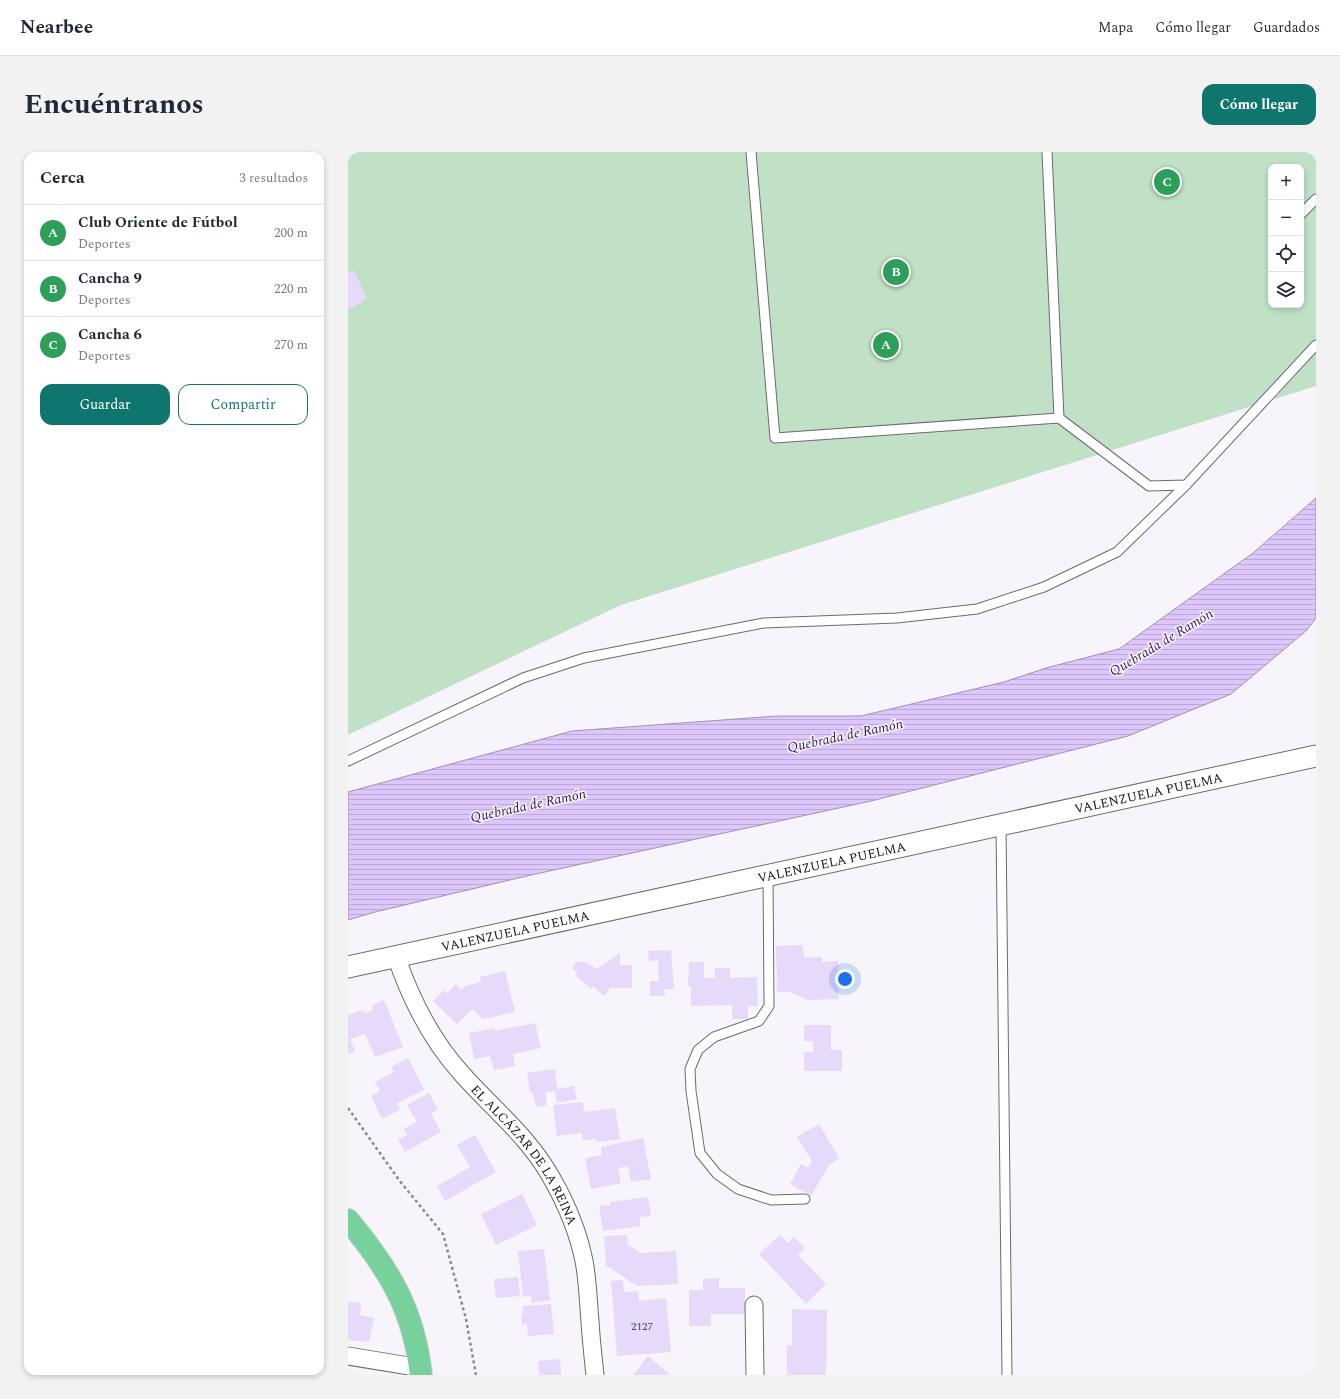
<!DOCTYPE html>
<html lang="es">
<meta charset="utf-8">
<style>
:root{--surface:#fff;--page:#f2f2f3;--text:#1f2937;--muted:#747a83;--line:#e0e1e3;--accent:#0f766e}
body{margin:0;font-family:Spectral,serif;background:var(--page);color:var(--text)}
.controls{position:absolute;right:12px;top:12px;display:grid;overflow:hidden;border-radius:8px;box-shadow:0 2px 6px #0003}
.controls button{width:36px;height:36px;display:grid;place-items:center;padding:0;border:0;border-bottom:1px solid var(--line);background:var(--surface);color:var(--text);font:20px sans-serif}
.you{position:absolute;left:497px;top:827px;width:14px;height:14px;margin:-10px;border:3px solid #fff;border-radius:50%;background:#1a73e8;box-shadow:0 0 0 6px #1a73e833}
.badge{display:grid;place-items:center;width:26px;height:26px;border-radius:50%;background:var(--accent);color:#fff;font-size:13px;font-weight:700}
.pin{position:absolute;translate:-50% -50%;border:2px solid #fff;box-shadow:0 1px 4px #0006}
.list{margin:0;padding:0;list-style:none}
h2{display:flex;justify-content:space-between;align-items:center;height:52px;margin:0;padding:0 16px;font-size:17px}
h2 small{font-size:13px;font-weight:400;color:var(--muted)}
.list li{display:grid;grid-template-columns:26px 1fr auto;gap:12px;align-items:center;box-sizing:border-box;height:56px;padding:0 16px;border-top:1px solid var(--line)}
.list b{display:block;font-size:15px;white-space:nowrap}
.list p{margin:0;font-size:13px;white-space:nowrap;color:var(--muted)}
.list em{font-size:13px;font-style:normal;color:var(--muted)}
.actions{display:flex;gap:8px;padding:12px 16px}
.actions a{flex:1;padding:9px 0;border:1px solid var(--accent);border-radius:12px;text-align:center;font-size:14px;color:var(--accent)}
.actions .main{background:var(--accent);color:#fff}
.icon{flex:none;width:22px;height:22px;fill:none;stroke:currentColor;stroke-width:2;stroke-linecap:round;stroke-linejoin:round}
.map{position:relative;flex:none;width:968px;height:1223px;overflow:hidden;border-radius:12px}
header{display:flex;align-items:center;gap:24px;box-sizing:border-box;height:56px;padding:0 20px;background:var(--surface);border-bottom:1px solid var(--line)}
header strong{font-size:19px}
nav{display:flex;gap:22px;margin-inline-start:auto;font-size:14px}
.intro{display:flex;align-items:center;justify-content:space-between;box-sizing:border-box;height:96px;padding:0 24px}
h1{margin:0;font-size:28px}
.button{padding:10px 18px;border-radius:12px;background:var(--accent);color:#fff;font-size:14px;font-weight:700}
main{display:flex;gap:24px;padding:0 24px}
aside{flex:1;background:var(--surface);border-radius:12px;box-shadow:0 2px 6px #0003}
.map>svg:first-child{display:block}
.pitch{fill:#c0e1c6;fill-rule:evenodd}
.water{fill:url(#water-rules);stroke:#a191b6}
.building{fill:#e6d9f9}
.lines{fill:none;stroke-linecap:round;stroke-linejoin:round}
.service-casing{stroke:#6c6a6f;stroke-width:11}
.minor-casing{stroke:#6c6a6f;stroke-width:19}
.tertiary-casing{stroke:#6c6a6f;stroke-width:23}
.primary-casing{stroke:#d0d0d1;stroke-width:24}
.path{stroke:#8c8a8f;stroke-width:2.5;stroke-dasharray:3 3;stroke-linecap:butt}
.service{stroke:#fff;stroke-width:9}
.minor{stroke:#fff;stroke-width:17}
.tertiary{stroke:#fff;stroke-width:21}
.primary{stroke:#77d19d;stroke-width:22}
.labels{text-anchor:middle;stroke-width:3;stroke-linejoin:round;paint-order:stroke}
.number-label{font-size:11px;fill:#4a4650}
.street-label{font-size:13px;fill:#161517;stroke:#f7f4fb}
.water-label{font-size:14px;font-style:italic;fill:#391956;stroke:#f7f4fb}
</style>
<header>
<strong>Nearbee</strong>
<nav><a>Mapa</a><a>Cómo llegar</a><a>Guardados</a></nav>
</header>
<div class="intro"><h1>Encuéntranos</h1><a class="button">Cómo llegar</a></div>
<main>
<aside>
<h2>Cerca<small>3 resultados</small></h2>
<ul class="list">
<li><span class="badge" style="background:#2e9e5b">A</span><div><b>Club Oriente de Fútbol</b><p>Deportes</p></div><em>200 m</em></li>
<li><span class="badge" style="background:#2e9e5b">B</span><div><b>Cancha 9</b><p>Deportes</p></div><em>220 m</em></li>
<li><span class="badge" style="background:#2e9e5b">C</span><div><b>Cancha 6</b><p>Deportes</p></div><em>270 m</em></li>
</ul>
<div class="actions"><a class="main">Guardar</a><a>Compartir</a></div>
</aside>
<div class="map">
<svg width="968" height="1223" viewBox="0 0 968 1223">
<defs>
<pattern id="water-rules" width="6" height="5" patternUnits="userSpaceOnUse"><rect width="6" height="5" fill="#ddc6fa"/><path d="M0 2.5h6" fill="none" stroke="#bda9d6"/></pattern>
</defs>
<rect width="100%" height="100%" fill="#f7f4fb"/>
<path class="pitch" d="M0,0H968V234L273,453L0,583ZM923,15H953V153H923Z"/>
<polygon class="water" points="968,346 968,466 959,478 883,542 780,584 523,649 183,723 27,760 0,768 0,640 224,579 429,564 513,564 656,530 698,516 771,497 905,401"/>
<g class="building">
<polygon points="6,118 19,147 0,158 0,121"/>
<polygon points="455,793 456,806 474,805 474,810 490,809 491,847 460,848 442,840 429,840 428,794"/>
<polygon points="323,798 326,837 316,837 317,844 302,844 302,829 311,829 310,808 301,809 300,799"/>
<polygon points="272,801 272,813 284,813 284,836 262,836 256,844 245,834 243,837 227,823 230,821 224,816 229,810 237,810 249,817"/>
<polygon points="341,810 356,810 356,826 367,826 367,816 382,816 382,826 409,825 410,854 400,854 400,867 384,867 384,853 343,854 343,834 340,834"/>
<polygon points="157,819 167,860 135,867 124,857 109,872 85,849 96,838 99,841 108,832 113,838 117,834 133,830 132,825"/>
<polygon points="36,848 55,895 27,905 17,882 2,887 7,900 0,902 0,863 15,858 16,861 25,858 24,853"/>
<polygon points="187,871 193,896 165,902 167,914 146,918 142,904 126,907 121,881 147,876 147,879"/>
<polygon points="456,873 483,873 483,898 494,898 494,919 456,919 456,900 465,900 465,889 456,889"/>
<polygon points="60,906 76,938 49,951 52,958 34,967 23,944 32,939 27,930 46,920 43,915"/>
<polygon points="207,917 209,937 226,934 229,947 209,951 207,939 197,940 199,953 188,955 185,941 182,941 179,921"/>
<polygon points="81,941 90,958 83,961 93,980 57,1000 50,988 59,983 56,977 69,970 59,953"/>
<polygon points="235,950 236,960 267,956 272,987 248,990 248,987 235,988 234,981 209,984 205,953"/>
<polygon points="471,972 491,1006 481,1013 463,1044 442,1032 453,1012 460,1016 464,1009 449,985"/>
<polygon points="127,983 148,1020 97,1049 89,1034 122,1015 109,993"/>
<polygon points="295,986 303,1027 283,1030 280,1014 270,1016 273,1031 243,1037 237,1006 254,1003 253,995"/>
<polygon points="174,1042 189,1073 148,1093 133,1062"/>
<polygon points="300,1045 303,1064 291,1065 293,1074 255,1079 251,1054 262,1053 262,1050"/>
<polygon points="279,1083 280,1093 293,1101 328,1099 330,1132 289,1134 258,1113 256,1084"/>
<polygon points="432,1083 440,1091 446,1085 457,1096 450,1103 478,1132 458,1152 411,1102"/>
<polygon points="196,1097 202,1148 184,1151 183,1144 175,1145 170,1099"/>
<polygon points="170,1125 172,1144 148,1146 146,1127"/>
<polygon points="371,1126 371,1136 397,1136 397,1162 363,1162 363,1174 341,1174 341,1138 355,1138 355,1127"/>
<polygon points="275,1128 276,1140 290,1139 291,1149 318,1146 323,1200 269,1204 263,1129"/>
<polygon points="0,1149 13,1151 12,1163 26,1166 21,1190 0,1188"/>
<polygon points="203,1152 206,1182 180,1184 179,1172 174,1173 173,1162 175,1162 175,1154"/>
<polygon points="444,1157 479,1158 478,1223 439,1223 439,1193 444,1193"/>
<polygon points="300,1204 321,1222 320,1223 285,1223"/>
<polygon points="212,1207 213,1223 191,1223 190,1209"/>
</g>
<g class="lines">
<defs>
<g id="service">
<polyline points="403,0 427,286 711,266 801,334 838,333 968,193"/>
<polyline points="699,0 711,266"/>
<polyline points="953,62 968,47"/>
<polyline points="0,609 175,526 236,506 416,471 549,466 629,457 696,435 769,400 838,333"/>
<polyline points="653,673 659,1223"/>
<polyline points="420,723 421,854 411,869 366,885 350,898 342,917 343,939 352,1001 369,1022 390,1037 423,1048 457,1047"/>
</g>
<g id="minor">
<path id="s1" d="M48,804C63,848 83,888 114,922C144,956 180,984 203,1025C218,1051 230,1079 236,1109C240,1129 240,1149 242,1169C243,1187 245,1205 247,1223"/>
<polyline points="406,1153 407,1223"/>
<polyline points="0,1204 73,1216"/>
</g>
<g id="tertiary">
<path id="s2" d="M0,815L968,604"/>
</g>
<path id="primary" d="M0,1068C41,1117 66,1158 73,1223"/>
</defs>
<use href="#service" class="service-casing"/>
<use href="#minor" class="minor-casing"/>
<use href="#tertiary" class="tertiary-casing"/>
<use href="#primary" class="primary-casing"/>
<polyline class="path" points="0,956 51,1028 95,1082 118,1167 128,1223"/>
<use href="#service" class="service"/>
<use href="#minor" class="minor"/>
<use href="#tertiary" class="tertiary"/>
<use href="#primary" class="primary"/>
</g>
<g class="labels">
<g class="number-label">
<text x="294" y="1178">2127</text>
</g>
<g class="street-label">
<text dy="5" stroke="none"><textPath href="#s2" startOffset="819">VALENZUELA PUELMA</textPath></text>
<text dy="5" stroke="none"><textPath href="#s2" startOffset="495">VALENZUELA PUELMA</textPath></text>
<text dy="5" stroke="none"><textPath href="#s2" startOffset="171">VALENZUELA PUELMA</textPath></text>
<text dy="5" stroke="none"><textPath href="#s1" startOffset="239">EL ALCÁZAR DE LA REINA</textPath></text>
</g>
<g class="water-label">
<text transform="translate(813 490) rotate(-31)" y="5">Quebrada de Ramón</text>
<text transform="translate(497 583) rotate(-12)" y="5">Quebrada de Ramón</text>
<text transform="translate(180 653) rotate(-12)" y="5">Quebrada de Ramón</text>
</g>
</g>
</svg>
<div class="controls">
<button>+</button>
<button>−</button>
<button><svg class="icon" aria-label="locate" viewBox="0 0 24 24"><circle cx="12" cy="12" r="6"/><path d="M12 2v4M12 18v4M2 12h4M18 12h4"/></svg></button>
<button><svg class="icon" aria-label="layers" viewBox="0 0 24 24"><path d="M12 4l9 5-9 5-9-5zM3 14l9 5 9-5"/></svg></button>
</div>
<div class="you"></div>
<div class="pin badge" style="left:538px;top:193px;background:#2e9e5b">A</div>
<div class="pin badge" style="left:548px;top:120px;background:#2e9e5b">B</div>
<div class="pin badge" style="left:819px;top:30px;background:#2e9e5b">C</div>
</div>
</main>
